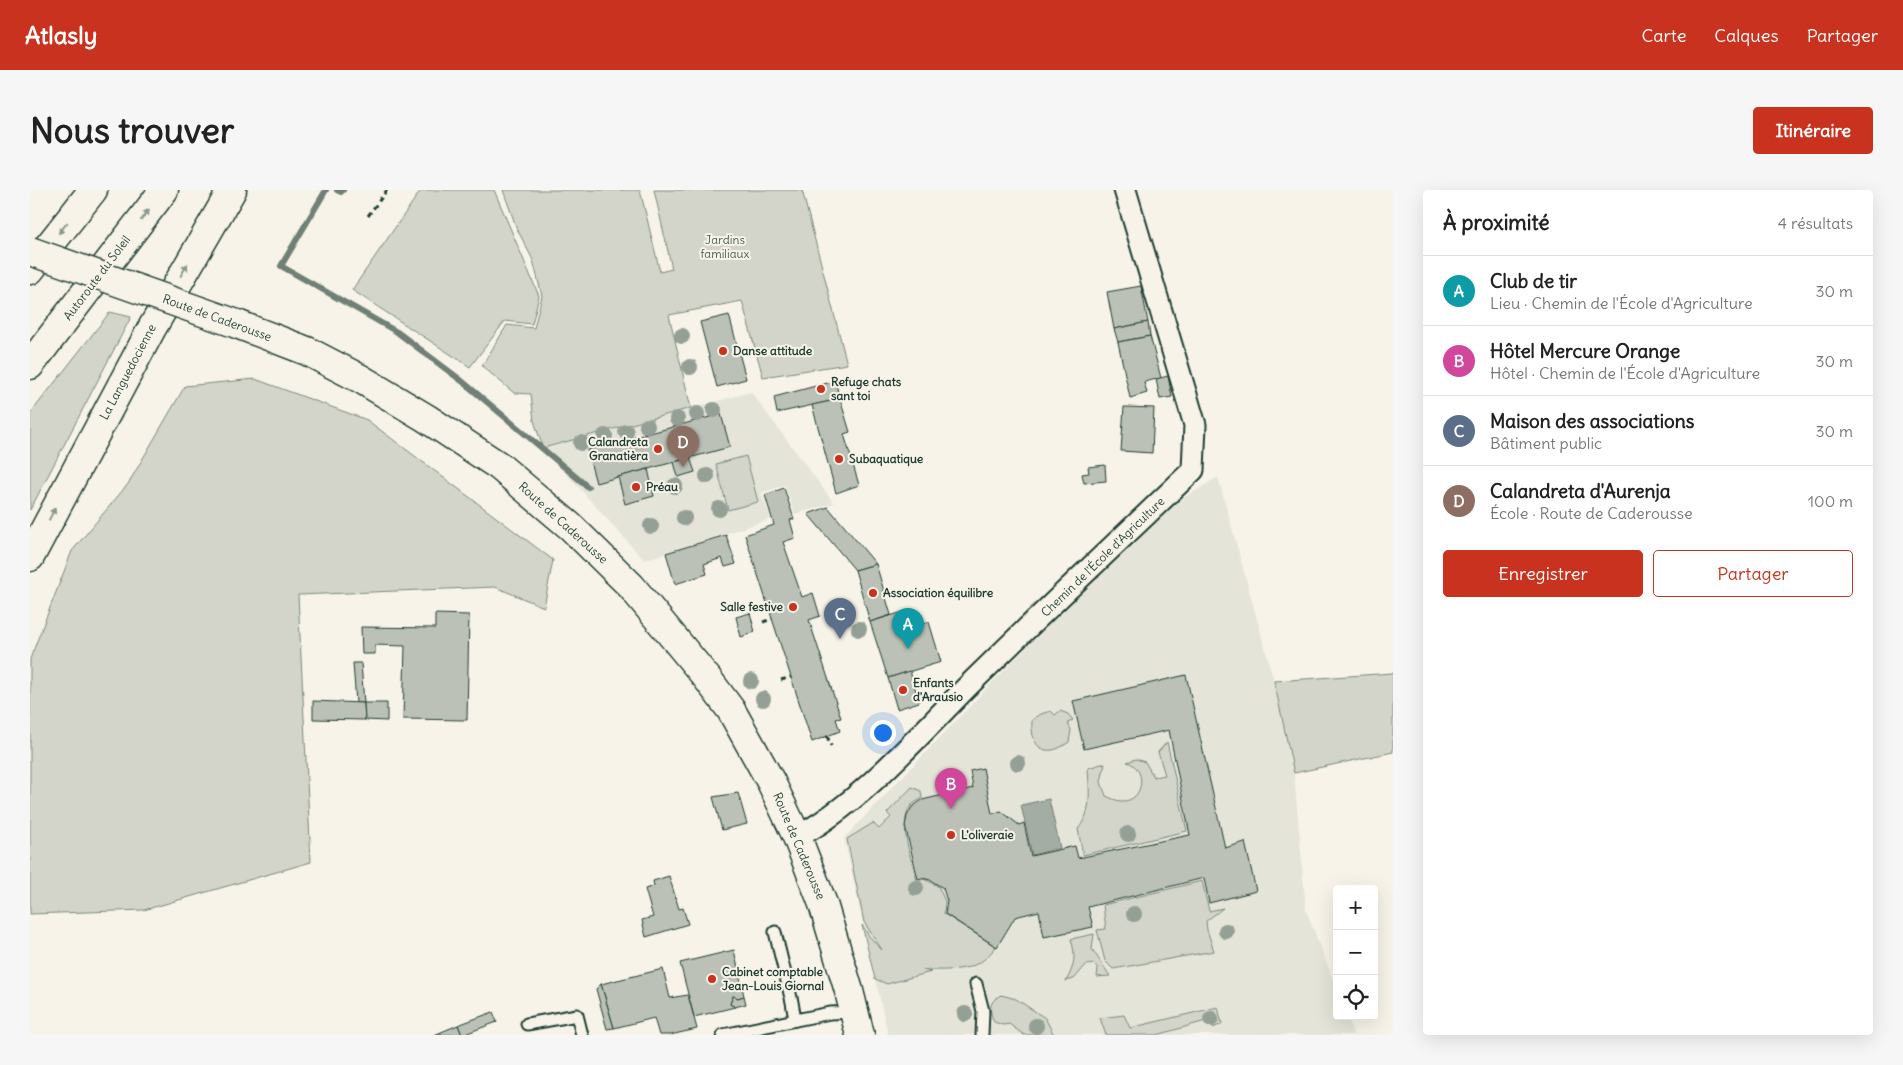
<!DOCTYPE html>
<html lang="fr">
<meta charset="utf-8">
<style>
:root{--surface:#fff;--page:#f6f6f6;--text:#222;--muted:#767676;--line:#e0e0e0;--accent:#c8321e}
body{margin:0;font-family:Delius,sans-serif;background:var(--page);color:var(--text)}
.controls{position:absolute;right:15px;bottom:15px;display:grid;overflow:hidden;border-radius:5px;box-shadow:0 5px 20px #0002}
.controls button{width:45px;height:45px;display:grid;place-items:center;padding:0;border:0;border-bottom:1px solid var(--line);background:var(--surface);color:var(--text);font:25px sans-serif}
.you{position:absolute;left:852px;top:542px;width:18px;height:18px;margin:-12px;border:4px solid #fff;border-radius:50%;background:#1a73e8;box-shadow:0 0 0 8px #1a73e833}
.badge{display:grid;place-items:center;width:32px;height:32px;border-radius:50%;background:var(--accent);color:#fff;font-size:16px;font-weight:700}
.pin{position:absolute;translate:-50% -41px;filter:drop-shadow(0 1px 2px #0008)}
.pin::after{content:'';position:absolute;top:26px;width:18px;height:15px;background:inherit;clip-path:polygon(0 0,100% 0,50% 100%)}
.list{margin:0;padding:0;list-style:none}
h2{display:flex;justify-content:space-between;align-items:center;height:65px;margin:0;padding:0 20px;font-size:21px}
h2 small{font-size:16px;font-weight:400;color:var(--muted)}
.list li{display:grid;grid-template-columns:32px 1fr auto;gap:15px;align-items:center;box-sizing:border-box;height:70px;padding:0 20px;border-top:1px solid var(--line)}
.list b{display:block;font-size:19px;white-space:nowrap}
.list p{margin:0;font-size:16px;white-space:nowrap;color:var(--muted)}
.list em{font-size:16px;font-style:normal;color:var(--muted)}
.actions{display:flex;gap:10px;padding:15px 20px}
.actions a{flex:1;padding:11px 0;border:1px solid var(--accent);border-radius:5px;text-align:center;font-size:18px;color:var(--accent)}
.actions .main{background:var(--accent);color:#fff}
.icon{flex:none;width:28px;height:28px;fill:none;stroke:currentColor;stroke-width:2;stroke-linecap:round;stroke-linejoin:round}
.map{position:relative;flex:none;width:1363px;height:845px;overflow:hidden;border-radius:5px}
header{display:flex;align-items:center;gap:30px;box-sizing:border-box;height:70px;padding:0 25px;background:var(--accent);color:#fff}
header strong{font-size:24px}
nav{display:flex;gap:28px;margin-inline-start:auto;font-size:18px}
.intro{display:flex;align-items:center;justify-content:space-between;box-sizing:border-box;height:120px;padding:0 30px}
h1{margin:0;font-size:35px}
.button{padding:12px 22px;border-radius:5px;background:var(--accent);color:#fff;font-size:18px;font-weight:700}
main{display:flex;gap:30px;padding:0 30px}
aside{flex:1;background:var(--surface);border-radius:5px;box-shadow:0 5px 20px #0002}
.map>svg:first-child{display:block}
.built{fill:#e5e4d9}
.green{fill:#d3d5ca;stroke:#79897f}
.water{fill:#a4ada3;stroke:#6f8077}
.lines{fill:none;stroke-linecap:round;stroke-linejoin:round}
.stream{stroke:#6f8077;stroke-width:6}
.building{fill:#bbc1b6;stroke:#1f3d34}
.service-casing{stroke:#1f3d34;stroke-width:15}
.minor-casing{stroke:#1f3d34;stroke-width:25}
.secondary-casing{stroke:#1f3d34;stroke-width:31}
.motorway-casing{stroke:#1f3d34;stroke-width:31}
.path{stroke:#1f3d34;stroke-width:3;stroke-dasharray:5 4;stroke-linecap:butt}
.service{stroke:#f7f3e8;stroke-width:11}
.minor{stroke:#f7f3e8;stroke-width:21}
.secondary{stroke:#f7f3e8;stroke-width:28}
.motorway{stroke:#f7f3e8;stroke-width:28}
.secondary-bridge-casing{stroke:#1f3d34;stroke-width:31;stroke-linecap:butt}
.secondary-bridge{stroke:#f7f3e8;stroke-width:28}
.tree{fill:#949f96}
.oneway{fill:#8b988e}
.poi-dot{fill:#c8321e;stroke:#f7f3e8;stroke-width:2}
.labels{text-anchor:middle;stroke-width:4;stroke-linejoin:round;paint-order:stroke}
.park-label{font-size:12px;fill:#435b52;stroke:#f7f3e8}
.street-label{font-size:12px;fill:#1f3d34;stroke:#f7f3e8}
.poi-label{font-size:12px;font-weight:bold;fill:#1f3d34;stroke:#f7f3e8;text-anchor:start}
</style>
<header>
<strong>Atlasly</strong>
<nav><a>Carte</a><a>Calques</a><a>Partager</a></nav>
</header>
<div class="intro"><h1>Nous trouver</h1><a class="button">Itinéraire</a></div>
<main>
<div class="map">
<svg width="1363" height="845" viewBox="0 0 1363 845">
<rect width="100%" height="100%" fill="#f7f3e8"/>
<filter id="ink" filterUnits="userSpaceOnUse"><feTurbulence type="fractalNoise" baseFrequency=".02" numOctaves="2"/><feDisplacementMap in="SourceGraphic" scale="10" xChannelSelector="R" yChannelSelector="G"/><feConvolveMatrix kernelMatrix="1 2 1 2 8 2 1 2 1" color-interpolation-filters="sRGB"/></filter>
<g filter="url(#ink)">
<g class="built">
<polygon points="721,202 804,313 765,324 755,295 731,303 741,329 614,370 513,258"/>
<polygon points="1188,287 1244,491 1264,583 1276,720 1307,800 1307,826 1317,826 1324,845 858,845 814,648 979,475 1062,393 1147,312"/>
</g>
<g class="green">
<polygon points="391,0 464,0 509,106 502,134 475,131 440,177 322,100"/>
<polygon points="473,0 610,0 630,82 642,79 624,0 772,0 817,174 733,187 712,111 639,125 661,218 513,258 504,231 501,204 484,203 452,176 477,135 504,138 512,106 503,70 487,39"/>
<polygon points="80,122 101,127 0,320 0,224"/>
<polygon points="225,189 337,230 523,370 514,417 465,397 268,405 281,672 114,720 0,724 0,469 42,361 98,294 155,196"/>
<polygon points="716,266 728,312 698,320 686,274"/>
<polygon points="1363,483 1363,562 1264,583 1244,491"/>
<path d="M1021,521L1025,525L1030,521L1038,524L1043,530L1038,533L1041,540L1039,552C1016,569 1000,559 1002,530L1011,524Z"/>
<path d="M1137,552L1157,641L1053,665L1048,639C1063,621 1059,600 1058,578L1075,573L1071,592L1076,606C1081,608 1086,611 1092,611C1114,612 1118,578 1097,572L1106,569L1115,572L1124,587L1135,585L1128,562Z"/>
<path d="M882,597L891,601L892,608C888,611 883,613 880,617C868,636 882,670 887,691L894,689L908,696L915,711L914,724L966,757C961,762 957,768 952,771C936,782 911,780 893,780L901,782L857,794L845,789L832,735L839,746L852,760L834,732L817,649L843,633L849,639L861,627L857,623Z"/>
<polygon points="1172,691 1179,721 1193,718 1176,731 1177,740 1184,761 1083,779 1075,771 1067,740 1076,739 1073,715"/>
<path d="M1064,744L1062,759L1080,786L1067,787L1068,778L1064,774L1056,775L1044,789L1036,791C1045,776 1046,765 1041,749Z"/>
<path d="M971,805L986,809L1015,828L1024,845H994L979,834L973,835L964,832C959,820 958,812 971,805Z"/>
<polygon points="1188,817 1192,834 1183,838 1179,830 1127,845 1076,845 1070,828 1094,825 1100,838"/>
</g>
<polygon class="water" points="1019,609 1030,658 1002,665 991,615"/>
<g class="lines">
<g class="stream">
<polyline points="296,0 251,76 367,142 432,191 558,297"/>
<polyline points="307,0 311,2 313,0"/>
</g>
</g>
<g class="building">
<polygon points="1111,96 1118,132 1084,139 1077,102"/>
<polygon points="699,125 716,189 687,197 670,132"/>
<polygon points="1118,132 1120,146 1088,152 1084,139"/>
<polygon points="1120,146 1131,188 1114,192 1117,203 1100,208 1088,152"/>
<polygon points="1138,186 1142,207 1130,209 1126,189"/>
<polygon points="805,191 810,209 747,223 744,207"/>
<polygon points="810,209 820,242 814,244 829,295 806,303 782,215"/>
<polygon points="1094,217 1124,218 1122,263 1091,261"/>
<polygon points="691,224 700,257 566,293 557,260"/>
<polygon points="660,268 665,282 648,287 644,272"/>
<polygon points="1075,275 1076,291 1054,293 1052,284 1059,283 1058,277"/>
<polygon points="618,279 624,306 595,314 588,287"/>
<polygon points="754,298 764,329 760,330 765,348 753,352 772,407 783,403 790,426 779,430 811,528 806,529 810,541 782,552 715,345 744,335 735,305"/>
<polygon points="798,317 846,374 825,380 778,324"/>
<polygon points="696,345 706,374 695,377 692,368 674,374 677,384 645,394 636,363"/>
<polygon points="846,374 861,425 840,432 825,380"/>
<polygon points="873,422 875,429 887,426 890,435 899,432 911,472 858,488 840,432"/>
<polygon points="720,423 725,442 711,447 706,427"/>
<polygon points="405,424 439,425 437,530 373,529 375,456 345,455 345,464 332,464 331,437 405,438"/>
<polygon points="323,473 331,473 334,513 326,513"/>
<polygon points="880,481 889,512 867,519 858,488"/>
<polygon points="1156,485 1195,658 1215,652 1226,701 1179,713 1174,688 1058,717 1063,737 1014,747 1009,721 985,727 967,757 915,724 917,711 913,698 900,690 892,688 888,689 875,636 877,626 882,617 892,610 943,598 940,581 953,578 962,624 971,621 989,635 994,633 1001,666 1045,656 1048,668 1160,645 1139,540 1054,559 1043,511"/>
<polygon points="283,511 334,513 335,530 283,529"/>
<polygon points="334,513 357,513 357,531 335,530"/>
<polygon points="708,603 717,634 692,640 683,607"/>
<polygon points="639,686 649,719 653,718 658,734 616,747 612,730 623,727 615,699 624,696 623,691"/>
<polygon points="704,760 714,806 708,808 703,806 700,814 705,817 664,827 650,773"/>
<polygon points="633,779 640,808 658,805 667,839 640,845 629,845 624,828 584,838 571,794"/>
<polygon points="571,794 584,838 577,839 566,799"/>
<polygon points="703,806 708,808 714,806 716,814 705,817 700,814"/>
<polygon points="463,822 467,832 432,845 428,835"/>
<polygon points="428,835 432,845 404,845"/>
</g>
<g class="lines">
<defs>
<g id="service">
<polyline points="745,742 762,812 765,830"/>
<polyline points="946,794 953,821 952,845"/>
<polyline points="497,834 547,825 552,845"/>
<polyline points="693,845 800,823 825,822"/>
</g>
<path id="minor" d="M767,647C833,612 893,540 946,488C1017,418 1090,350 1163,280L1165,235L1095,0"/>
<polyline id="secondary" points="207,134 277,161 331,189 396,228 469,276 541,337 601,396 677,488 701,520 741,592 767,647 793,714 819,801 830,845"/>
<g id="motorway">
<polyline points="0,80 63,0"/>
<polyline points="0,175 134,0"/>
<polyline points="0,367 122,138 202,0"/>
</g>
</defs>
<use href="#service" class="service-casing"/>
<use href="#minor" class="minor-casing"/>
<use href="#secondary" class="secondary-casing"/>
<use href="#motorway" class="motorway-casing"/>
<g class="path">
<polyline points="338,26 357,0"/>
<polyline points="733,432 742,429"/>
<polyline points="751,490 761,487"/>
<polyline points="797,546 801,556"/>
</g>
<use href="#service" class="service"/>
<use href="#minor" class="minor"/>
<use href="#secondary" class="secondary"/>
<use href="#motorway" class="motorway"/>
<defs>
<polyline id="secondary-bridge" points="0,61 207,134"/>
</defs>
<use href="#secondary-bridge" class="secondary-bridge-casing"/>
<use href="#secondary-bridge" class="secondary-bridge"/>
</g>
<g class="tree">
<circle cx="652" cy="146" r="8"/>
<circle cx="660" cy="177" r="8"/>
<circle cx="684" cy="220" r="8"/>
<circle cx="667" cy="224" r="8"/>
<circle cx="647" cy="229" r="8"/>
<circle cx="617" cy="236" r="8"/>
<circle cx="596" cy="242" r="8"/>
<circle cx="575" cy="246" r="8"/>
<circle cx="551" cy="253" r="8"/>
<circle cx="677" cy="286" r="8"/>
<circle cx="645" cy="296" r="8"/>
<circle cx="689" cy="319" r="8"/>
<circle cx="654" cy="328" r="8"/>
<circle cx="621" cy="336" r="8"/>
<circle cx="829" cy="439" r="8"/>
<circle cx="721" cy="491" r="8"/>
<circle cx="733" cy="509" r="8"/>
<circle cx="988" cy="573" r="8"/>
<circle cx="1098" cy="644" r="8"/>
<circle cx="886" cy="698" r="8"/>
<circle cx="1104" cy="724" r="8"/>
<circle cx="1196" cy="741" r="8"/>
<circle cx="935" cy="824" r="8"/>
<circle cx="1181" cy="829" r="8"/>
<circle cx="1006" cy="836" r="8"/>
</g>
<defs><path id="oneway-solid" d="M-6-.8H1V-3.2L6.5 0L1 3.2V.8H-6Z" transform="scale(1.25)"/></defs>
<g class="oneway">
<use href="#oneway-solid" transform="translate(115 25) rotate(-53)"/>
<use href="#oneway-solid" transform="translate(33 38) rotate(128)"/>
<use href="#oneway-solid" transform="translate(154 80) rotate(-60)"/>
<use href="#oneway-solid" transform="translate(22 324) rotate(-63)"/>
</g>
</g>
<g class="poi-dot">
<circle cx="693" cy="161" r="5"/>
<circle cx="791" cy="199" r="5"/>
<circle cx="628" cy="259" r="5"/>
<circle cx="809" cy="269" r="5"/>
<circle cx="606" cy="297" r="5"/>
<circle cx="843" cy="403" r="5"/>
<circle cx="763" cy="417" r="5"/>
<circle cx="873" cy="500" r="5"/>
<circle cx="921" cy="645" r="5"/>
<circle cx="682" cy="789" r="5"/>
</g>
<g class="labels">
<g class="park-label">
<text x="695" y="54">Jardins<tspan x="695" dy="14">familiaux</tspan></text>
</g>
<g class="street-label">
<text transform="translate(67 88) rotate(-53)" y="4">Autoroute du Soleil</text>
<text transform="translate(187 128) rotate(20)" y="4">Route de Caderousse</text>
<text transform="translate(98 182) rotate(-62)" y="4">La Languedocienne</text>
<text transform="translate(533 333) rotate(42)" y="4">Route de Caderousse</text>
<text transform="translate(1073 367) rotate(-44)" y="4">Chemin de l'École d'Agriculture</text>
<text transform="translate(769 656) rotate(67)" y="4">Route de Caderousse</text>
</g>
<g class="poi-label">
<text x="703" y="165">Danse attitude</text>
<text x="801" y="196">Refuge chats<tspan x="801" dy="14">sant toi</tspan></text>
<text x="618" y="256" text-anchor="end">Calandreta<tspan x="618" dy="14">Granatièra</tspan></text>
<text x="819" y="273">Subaquatique</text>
<text x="616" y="301">Préau</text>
<text x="853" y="407">Association équilibre</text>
<text x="753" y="421" text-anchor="end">Salle festive</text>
<text x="883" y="497">Enfants<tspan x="883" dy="14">d'Arausio</tspan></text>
<text x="931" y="649">L'oliveraie</text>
<text x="692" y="786">Cabinet comptable<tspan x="692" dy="14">Jean-Louis Giornal</tspan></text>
</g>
</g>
</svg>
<div class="controls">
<button>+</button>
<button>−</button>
<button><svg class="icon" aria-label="locate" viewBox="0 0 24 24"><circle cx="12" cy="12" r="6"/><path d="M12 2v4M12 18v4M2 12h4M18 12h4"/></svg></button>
</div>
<div class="you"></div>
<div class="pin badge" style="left:878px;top:459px;background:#0f9aa8">A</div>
<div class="pin badge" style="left:921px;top:619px;background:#d1479c">B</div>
<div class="pin badge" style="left:810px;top:449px;background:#5c6f8a">C</div>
<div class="pin badge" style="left:653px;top:277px;background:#8d6e63">D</div>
</div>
<aside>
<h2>À proximité<small>4 résultats</small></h2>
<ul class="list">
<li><span class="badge" style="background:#0f9aa8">A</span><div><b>Club de tir</b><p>Lieu · Chemin de l'École d'Agriculture</p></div><em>30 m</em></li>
<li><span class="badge" style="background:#d1479c">B</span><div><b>Hôtel Mercure Orange</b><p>Hôtel · Chemin de l'École d'Agriculture</p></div><em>30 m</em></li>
<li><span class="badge" style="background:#5c6f8a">C</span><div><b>Maison des associations</b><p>Bâtiment public</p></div><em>30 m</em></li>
<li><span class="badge" style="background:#8d6e63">D</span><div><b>Calandreta d'Aurenja</b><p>École · Route de Caderousse</p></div><em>100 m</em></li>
</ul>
<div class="actions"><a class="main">Enregistrer</a><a>Partager</a></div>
</aside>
</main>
